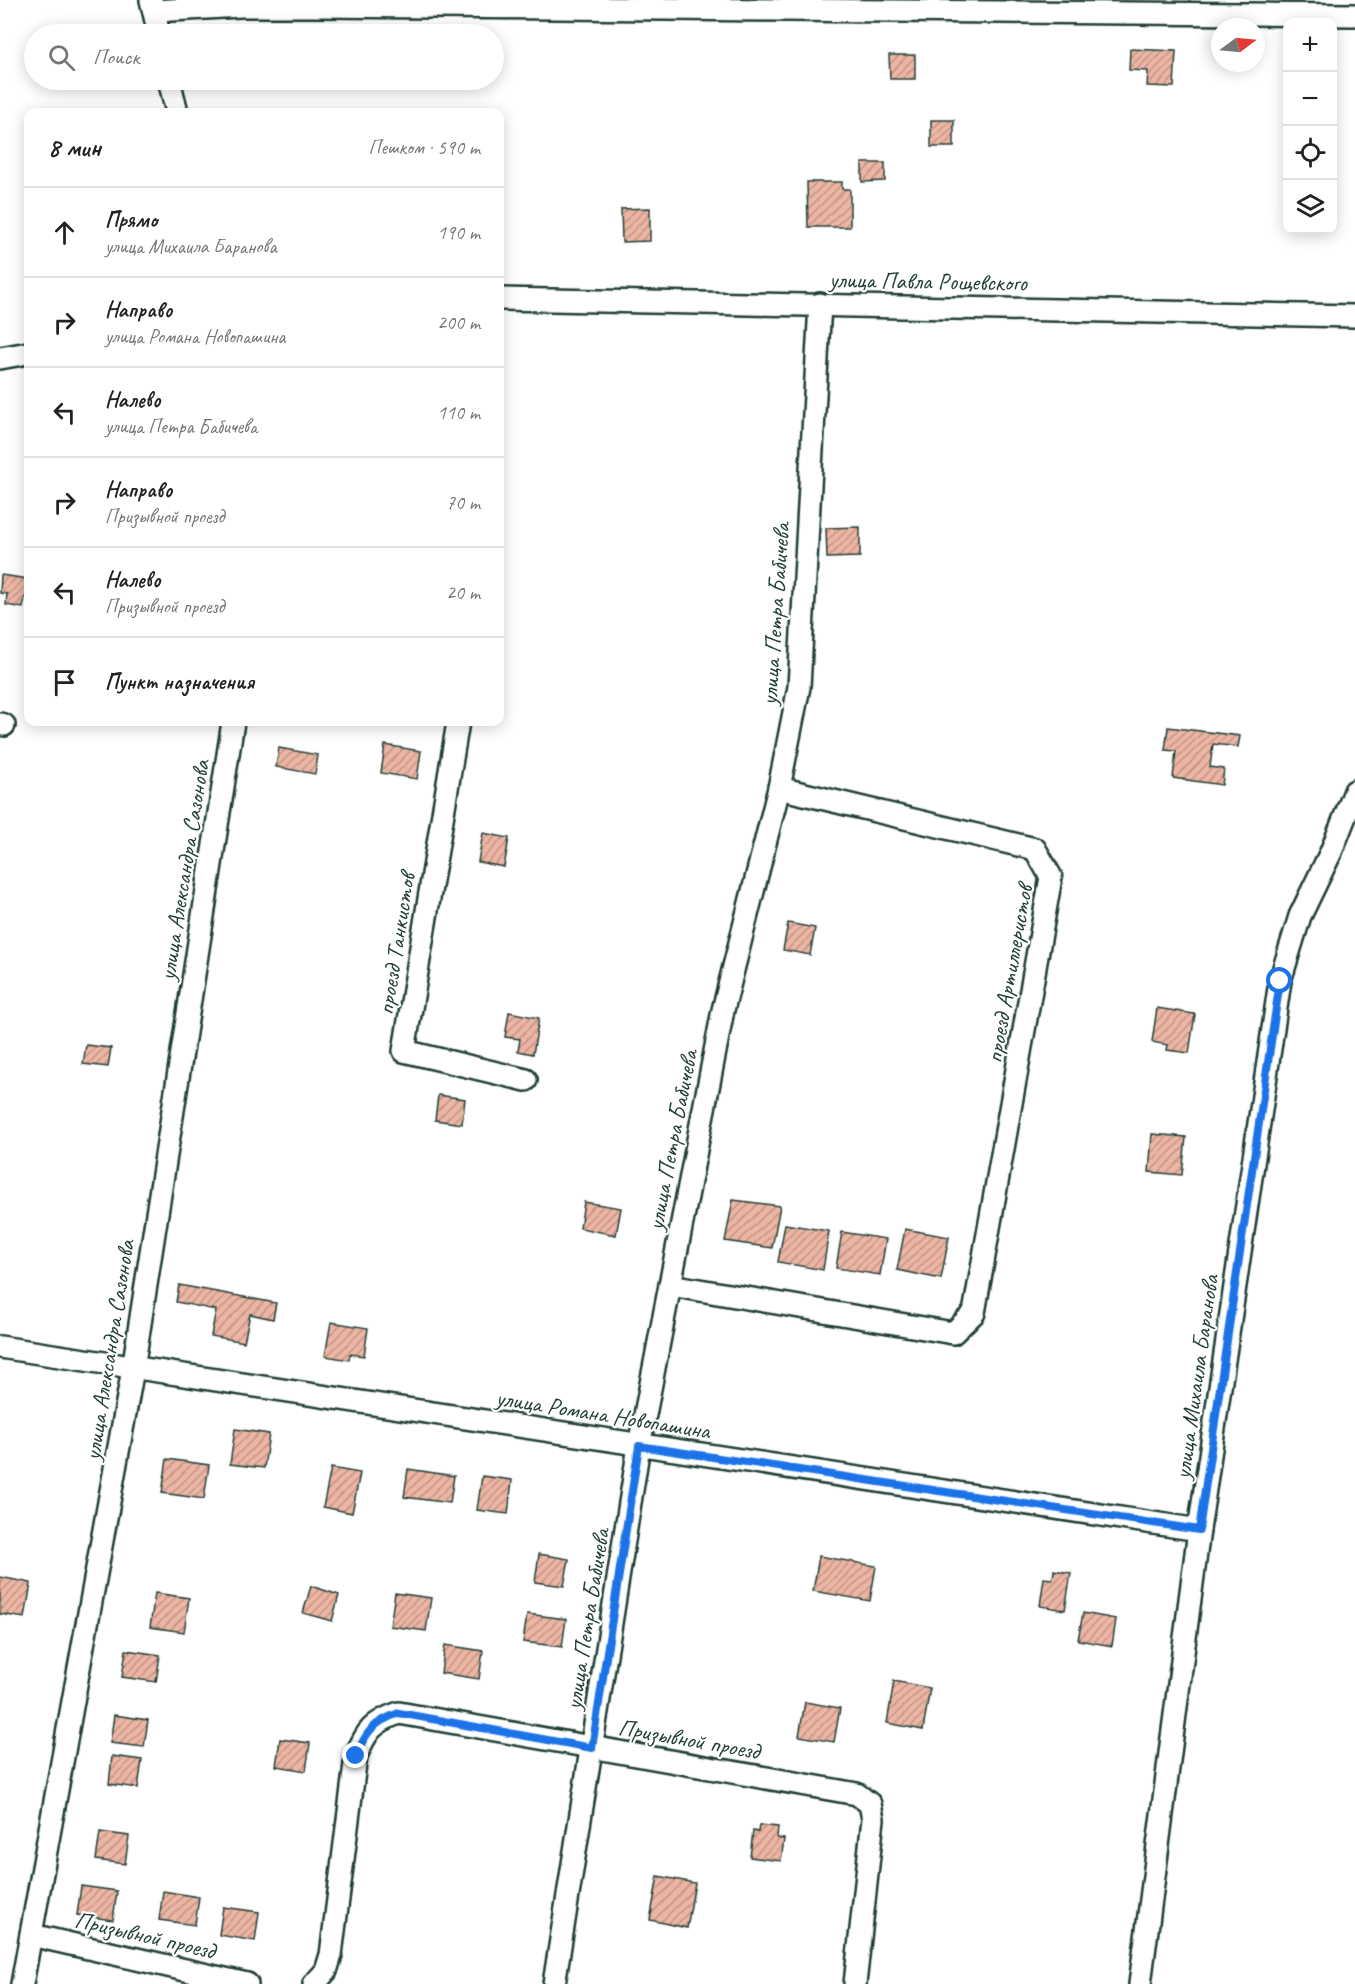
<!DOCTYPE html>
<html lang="ru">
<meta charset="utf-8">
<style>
:root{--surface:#fff;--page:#f6f6f6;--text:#222;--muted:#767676;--line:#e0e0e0}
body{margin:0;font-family:Caveat,sans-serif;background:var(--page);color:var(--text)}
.controls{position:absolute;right:18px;top:18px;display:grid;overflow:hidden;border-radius:12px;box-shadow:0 3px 15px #0003}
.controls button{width:54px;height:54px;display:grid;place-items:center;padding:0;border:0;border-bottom:2px solid var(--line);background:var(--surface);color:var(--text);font:30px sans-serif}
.compass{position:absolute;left:1211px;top:18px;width:54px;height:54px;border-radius:50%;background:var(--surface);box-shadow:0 3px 15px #0003;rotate:74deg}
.stop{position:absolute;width:18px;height:18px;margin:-14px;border:4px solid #1a73e8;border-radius:50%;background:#fff}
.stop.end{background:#1a73e8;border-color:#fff;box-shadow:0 2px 6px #0008}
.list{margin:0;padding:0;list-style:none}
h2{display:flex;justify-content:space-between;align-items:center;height:78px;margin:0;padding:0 24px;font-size:26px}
h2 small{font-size:20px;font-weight:400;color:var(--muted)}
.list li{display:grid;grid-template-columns:39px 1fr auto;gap:18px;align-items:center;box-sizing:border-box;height:90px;padding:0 24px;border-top:2px solid var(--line)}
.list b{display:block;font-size:22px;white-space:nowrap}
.list p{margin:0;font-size:20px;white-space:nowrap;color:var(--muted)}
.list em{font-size:20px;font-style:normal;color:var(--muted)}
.icon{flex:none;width:33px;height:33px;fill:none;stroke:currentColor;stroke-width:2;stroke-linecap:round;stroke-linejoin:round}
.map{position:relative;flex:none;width:1355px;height:1984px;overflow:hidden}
.search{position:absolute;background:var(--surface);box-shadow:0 3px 15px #0003;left:24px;top:24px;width:480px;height:66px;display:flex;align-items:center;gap:15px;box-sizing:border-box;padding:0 21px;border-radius:33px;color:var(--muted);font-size:22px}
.panel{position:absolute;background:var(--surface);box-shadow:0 3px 15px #0003;left:24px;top:108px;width:480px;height:618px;border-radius:12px}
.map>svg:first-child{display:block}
.building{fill:url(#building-hatch);stroke:#1f3d34;stroke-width:1.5}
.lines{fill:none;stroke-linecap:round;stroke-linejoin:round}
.street-casing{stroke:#1f3d34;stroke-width:26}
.street{stroke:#fff;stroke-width:21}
.route{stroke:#1a73e8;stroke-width:8}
.labels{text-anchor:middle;stroke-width:4.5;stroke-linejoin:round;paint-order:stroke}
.street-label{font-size:24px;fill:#1f3d34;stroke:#fff}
</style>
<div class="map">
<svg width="1355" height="1984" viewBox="0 0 1355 1984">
<defs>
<pattern id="building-hatch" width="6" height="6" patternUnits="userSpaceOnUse" patternTransform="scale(1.5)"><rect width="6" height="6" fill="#edb5a3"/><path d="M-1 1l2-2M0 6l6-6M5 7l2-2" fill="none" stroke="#bf9486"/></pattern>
</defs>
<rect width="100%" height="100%" fill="#fff"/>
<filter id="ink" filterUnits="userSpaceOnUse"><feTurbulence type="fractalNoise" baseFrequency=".0167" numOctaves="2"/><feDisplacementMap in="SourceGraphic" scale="12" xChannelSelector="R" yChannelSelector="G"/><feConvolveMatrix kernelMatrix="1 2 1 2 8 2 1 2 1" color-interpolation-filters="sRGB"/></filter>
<g filter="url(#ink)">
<g class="building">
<polygon points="1130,49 1176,51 1174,87 1147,86 1148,71 1129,70"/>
<polygon points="889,55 915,55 915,79 890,79"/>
<rect x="931" y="120" width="23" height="27"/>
<polygon points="862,163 885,163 885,181 862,182"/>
<polygon points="807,182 842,182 842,189 850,189 850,227 808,227"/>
<polygon points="650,208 650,241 622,242 621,209"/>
<polygon points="860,527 860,557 827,558 826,528"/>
<polygon points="1,575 28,579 28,598 25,598 23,608 6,605 7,594 0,593"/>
<polygon points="1168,727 1240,736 1238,747 1213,744 1210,767 1224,769 1222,785 1173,778 1176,751 1165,750"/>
<polygon points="385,745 421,751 417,779 381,773"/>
<polygon points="279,748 318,755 315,774 276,767"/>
<polygon points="483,833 509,838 504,867 478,862"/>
<polygon points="788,923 815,928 810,955 783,950"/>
<polygon points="1157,1008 1195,1014 1189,1053 1167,1050 1168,1045 1152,1042"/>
<polygon points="509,1012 539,1018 533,1054 518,1051 520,1039 505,1037"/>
<polygon points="86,1045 111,1048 108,1067 83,1064"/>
<polygon points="438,1095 465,1099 462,1124 435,1120"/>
<polygon points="1152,1134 1186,1137 1182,1175 1149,1172"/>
<polygon points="733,1200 780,1206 772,1248 725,1241"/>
<polygon points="584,1202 621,1208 616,1235 580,1228"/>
<polygon points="785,1224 829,1231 823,1270 778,1262"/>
<polygon points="905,1229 949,1237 941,1279 897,1270"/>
<polygon points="842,1232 886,1239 880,1275 836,1268"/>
<polygon points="179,1285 276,1303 273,1319 250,1314 244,1342 211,1336 216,1310 176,1302"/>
<polygon points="331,1322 368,1328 364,1356 350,1354 349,1360 325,1356"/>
<polygon points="235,1429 269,1434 264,1468 230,1464"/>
<polygon points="167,1459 209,1465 204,1499 162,1493"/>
<polygon points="331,1468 360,1473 352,1513 323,1507"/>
<polygon points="408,1469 454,1476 450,1503 404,1497"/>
<polygon points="482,1476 512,1480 508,1514 477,1510"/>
<polygon points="539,1554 569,1559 564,1586 535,1582"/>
<polygon points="819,1556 876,1566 870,1601 813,1591"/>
<polygon points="1054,1570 1071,1573 1065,1610 1040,1606 1044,1578 1053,1579"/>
<polygon points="0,1577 31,1583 25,1618 0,1614"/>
<polygon points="311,1586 339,1595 332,1621 303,1613"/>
<polygon points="155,1593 189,1598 184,1632 150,1627"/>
<polygon points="395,1593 431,1598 426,1631 390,1626"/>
<polygon points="1083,1613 1116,1619 1112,1646 1078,1640"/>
<polygon points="527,1614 566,1619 562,1647 523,1642"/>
<polygon points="445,1645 483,1651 479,1679 441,1673"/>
<polygon points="126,1650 160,1655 156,1682 122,1677"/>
<polygon points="894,1681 930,1688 923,1730 887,1723"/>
<polygon points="805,1702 840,1708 834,1742 799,1736"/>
<polygon points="114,1715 148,1720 144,1747 110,1743"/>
<polygon points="280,1739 310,1743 306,1771 276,1766"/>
<polygon points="112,1756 142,1760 138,1788 109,1784"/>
<polygon points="759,1825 778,1827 777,1838 784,1839 781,1861 750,1857 753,1831 758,1832"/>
<polygon points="100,1832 129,1836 125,1864 96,1860"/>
<polygon points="658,1876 695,1883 687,1928 650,1920"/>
<polygon points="81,1886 117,1891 113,1920 77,1915"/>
<polygon points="163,1891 199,1897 195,1925 159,1920"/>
<polygon points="223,1907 259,1912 255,1941 219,1935"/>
</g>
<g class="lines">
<defs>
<g id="street">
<polyline points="151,0 159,34"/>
<polyline points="154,11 241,6 315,6 1355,15"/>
<polyline points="169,80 177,112"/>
<polyline points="500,299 1355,316"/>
<polyline points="0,358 28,353"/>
<polyline points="458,722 404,1051 526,1080"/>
<polyline points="0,724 4,725"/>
<polyline points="670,1285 953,1333 974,1313 1051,877 1035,849 779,788"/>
<polyline points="0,1347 1199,1530"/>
<polyline points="31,1935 247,1984"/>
<polyline points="22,1984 133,1369 233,722"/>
<path d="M314,1984L326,1971L331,1955L356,1756C366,1731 373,1722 399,1713L857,1794L870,1804L873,1819L855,1984"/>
<polyline points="554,1984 639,1446 723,1010 779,788 799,687 820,304"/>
<polyline points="1140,1984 1199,1530 1280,981 1300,916 1331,852 1355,791"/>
</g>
</defs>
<use href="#street" class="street-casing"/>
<use href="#street" class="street"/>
</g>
</g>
<g class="lines" filter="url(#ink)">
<path class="route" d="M356,1756C366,1731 374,1722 399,1713L592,1748L639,1446L1199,1530L1280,981"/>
</g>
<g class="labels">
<g class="street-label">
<text transform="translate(928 281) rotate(1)" y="8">улица Павла Рощевского</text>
<text transform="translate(775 614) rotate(-86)" y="8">улица Петра Бабичева</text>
<text transform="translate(184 870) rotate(-81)" y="8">улица Александра Сазонова</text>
<text transform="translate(396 944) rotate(-81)" y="8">проезд Танкистов</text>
<text transform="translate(1009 974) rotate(-80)" y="8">проезд Артиллеристов</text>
<text transform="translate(672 1140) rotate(-79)" y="8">улица Петра Бабичева</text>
<text transform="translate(109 1350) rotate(-81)" y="8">улица Александра Сазонова</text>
<text transform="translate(1196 1377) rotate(-82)" y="8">улица Михаила Баранова</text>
<text transform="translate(603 1414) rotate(9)" y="8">улица Романа Новопашина</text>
<text transform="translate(587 1619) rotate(-81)" y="8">улица Петра Бабичева</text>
<text transform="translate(689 1739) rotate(10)" y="8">Призывной проезд</text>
<text transform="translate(145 1935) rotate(13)" y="8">Призывной проезд</text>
</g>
</g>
</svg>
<div class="controls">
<button>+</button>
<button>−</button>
<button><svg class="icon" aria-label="locate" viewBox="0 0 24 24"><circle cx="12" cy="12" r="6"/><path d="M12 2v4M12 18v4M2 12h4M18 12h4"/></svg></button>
<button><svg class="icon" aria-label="layers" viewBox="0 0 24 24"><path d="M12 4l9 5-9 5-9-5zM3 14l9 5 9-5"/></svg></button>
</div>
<svg class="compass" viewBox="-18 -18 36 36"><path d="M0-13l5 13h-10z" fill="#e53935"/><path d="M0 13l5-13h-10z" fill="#767676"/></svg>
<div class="stop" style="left:1280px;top:981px"></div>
<div class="stop end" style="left:356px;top:1756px"></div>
<div class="search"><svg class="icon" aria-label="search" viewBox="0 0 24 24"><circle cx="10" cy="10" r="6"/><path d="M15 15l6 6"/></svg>Поиск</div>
<section class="panel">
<h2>8 мин<small>Пешком · 590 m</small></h2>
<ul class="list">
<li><svg class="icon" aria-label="ahead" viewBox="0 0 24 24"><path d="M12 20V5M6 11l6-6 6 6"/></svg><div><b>Прямо</b><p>улица Михаила Баранова</p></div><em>190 m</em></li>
<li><svg class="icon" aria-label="right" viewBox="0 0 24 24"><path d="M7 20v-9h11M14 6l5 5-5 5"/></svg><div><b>Направо</b><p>улица Романа Новопашина</p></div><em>200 m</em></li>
<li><svg class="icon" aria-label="left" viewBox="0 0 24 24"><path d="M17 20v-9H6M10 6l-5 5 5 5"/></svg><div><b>Налево</b><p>улица Петра Бабичева</p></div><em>110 m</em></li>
<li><svg class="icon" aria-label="right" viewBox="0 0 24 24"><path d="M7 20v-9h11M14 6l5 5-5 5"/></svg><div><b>Направо</b><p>Призывной проезд</p></div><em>70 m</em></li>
<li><svg class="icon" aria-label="left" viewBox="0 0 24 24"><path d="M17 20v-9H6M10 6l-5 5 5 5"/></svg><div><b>Налево</b><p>Призывной проезд</p></div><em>20 m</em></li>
<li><svg class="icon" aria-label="arrive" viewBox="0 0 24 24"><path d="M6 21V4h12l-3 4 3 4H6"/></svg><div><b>Пункт назначения</b></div></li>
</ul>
</section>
</div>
